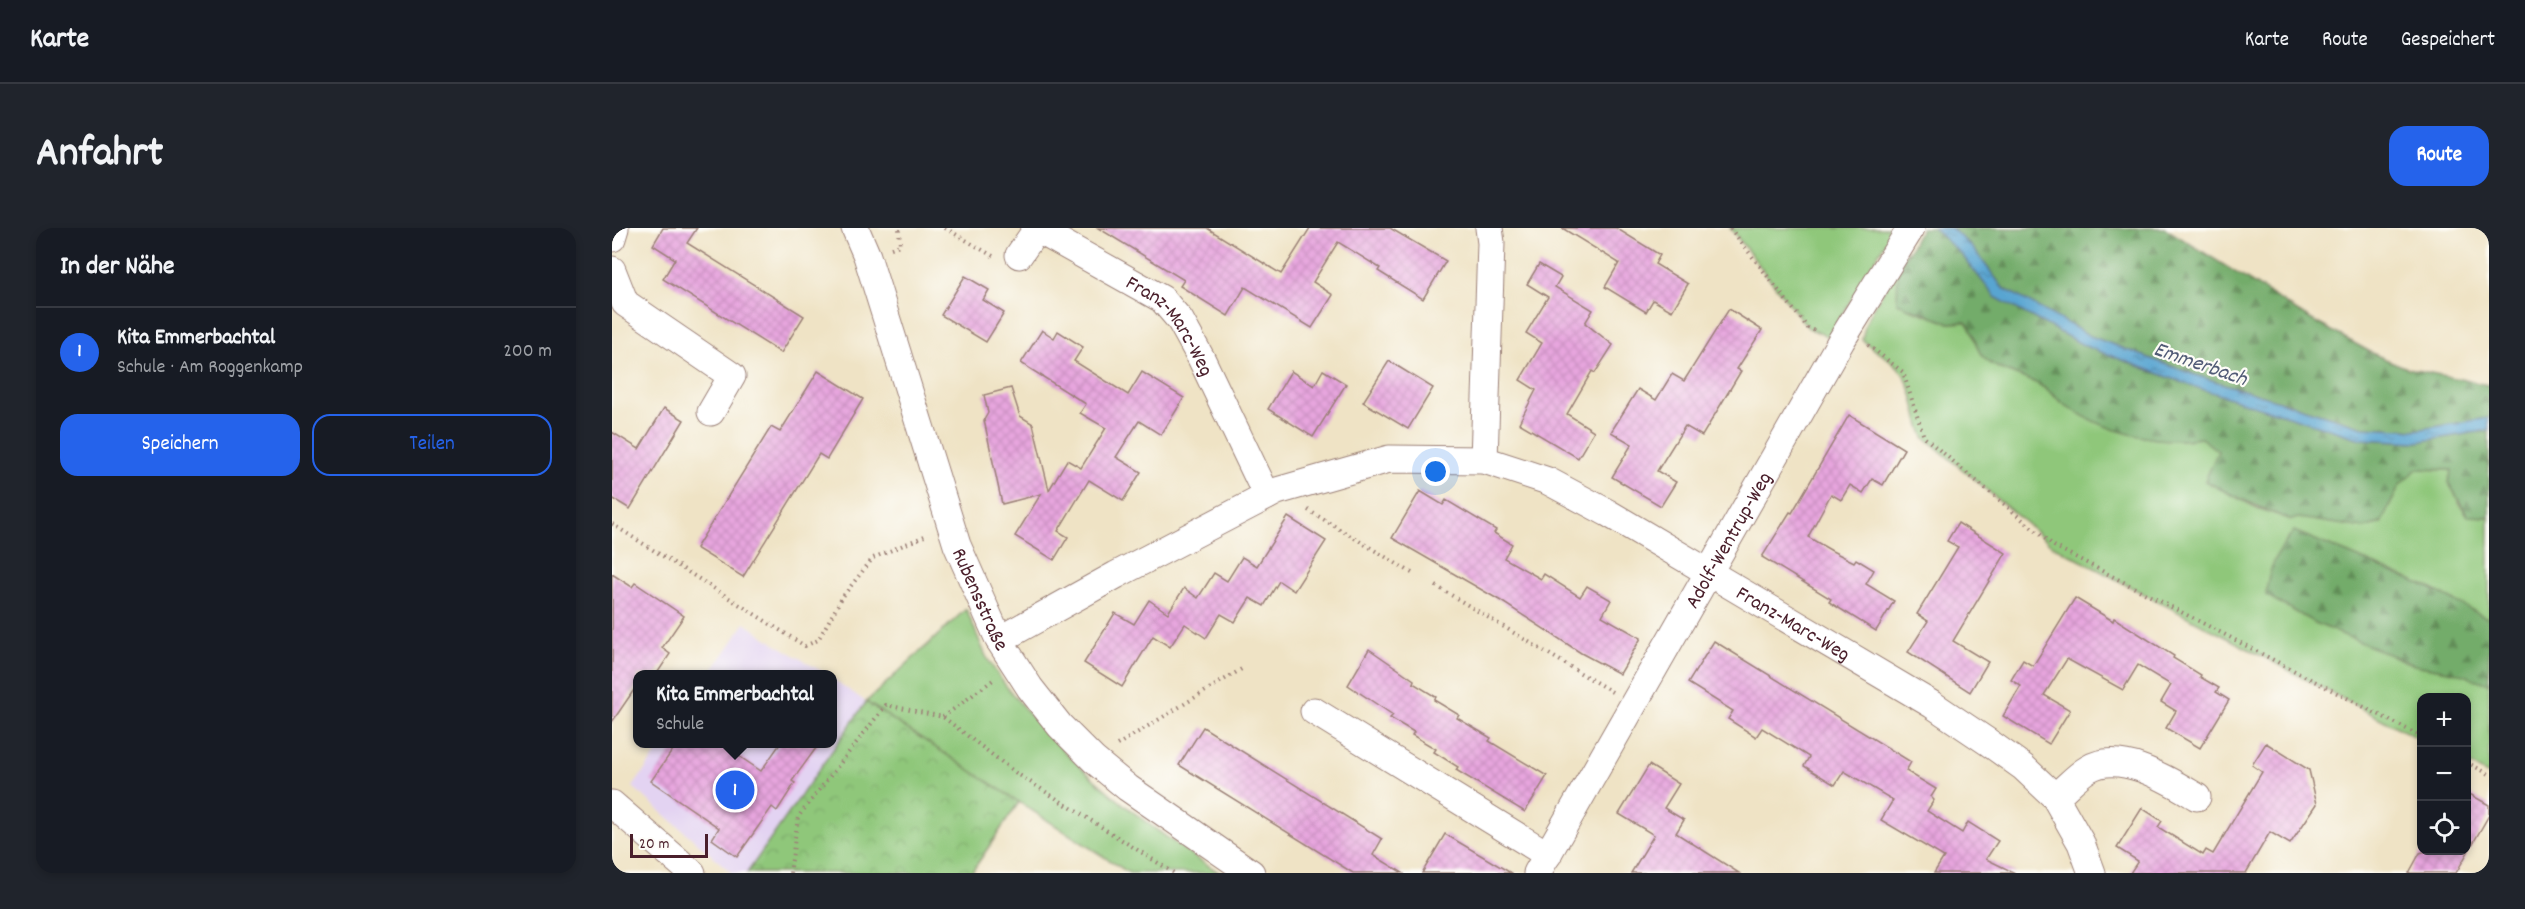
<!DOCTYPE html>
<html lang="de">
<meta charset="utf-8">
<style>
:root{--surface:#171b24;--page:#20242c;--text:#f1f3f6;--muted:#9ea1a6;--line:#363941;--accent:#2563eb}
body{margin:0;font-family:Dekko,sans-serif;background:var(--page);color:var(--text)}
.controls{position:absolute;right:18px;bottom:18px;display:grid;overflow:hidden;border-radius:12px;box-shadow:0 3px 9px #0003}
.controls button{width:54px;height:54px;display:grid;place-items:center;padding:0;border:0;border-bottom:2px solid var(--line);background:var(--surface);color:var(--text);font:30px sans-serif}
.scale{position:absolute;left:18px;bottom:15px;width:78px;box-sizing:border-box;padding-left:6px;border:3px solid #4a1f2b;border-top:0;font-size:16px;line-height:21px;white-space:nowrap;color:#4a1f2b;-webkit-text-stroke:4px #fdfcf7;paint-order:stroke}
.you{position:absolute;left:824px;top:244px;width:21px;height:21px;margin:-15px;border:4px solid #fff;border-radius:50%;background:#1a73e8;box-shadow:0 0 0 9px #1a73e833}
.badge{display:grid;place-items:center;width:39px;height:39px;border-radius:50%;background:var(--accent);color:#fff;font-size:20px;font-weight:700}
.pin{position:absolute;translate:-50% -50%;border:3px solid #fff;box-shadow:0 2px 6px #0006}
.popup{position:absolute;left:21px;top:442px;width:204px;height:78px;box-sizing:border-box;display:grid;place-content:center;border-radius:12px;background:var(--surface);filter:drop-shadow(0 2px 4px #0005);font-size:20px;white-space:nowrap;color:var(--muted)}
.popup b{font-size:22px;color:var(--text)}
.popup::after{content:'';position:absolute;left:50%;top:100%;margin-left:-12px;border:12px solid transparent;border-top-color:var(--surface)}
.list{margin:0;padding:0;list-style:none}
h2{display:flex;justify-content:space-between;align-items:center;height:78px;margin:0;padding:0 24px;font-size:26px}
h2 small{font-size:20px;font-weight:400;color:var(--muted)}
.list li{display:grid;grid-template-columns:39px 1fr auto;gap:18px;align-items:center;box-sizing:border-box;height:90px;padding:0 24px;border-top:2px solid var(--line)}
.list b{display:block;font-size:22px;white-space:nowrap}
.list p{margin:0;font-size:20px;white-space:nowrap;color:var(--muted)}
.list em{font-size:20px;font-style:normal;color:var(--muted)}
.actions{display:flex;gap:12px;padding:18px 24px}
.actions a{flex:1;padding:14px 0;border:2px solid var(--accent);border-radius:18px;text-align:center;font-size:21px;color:var(--accent)}
.actions .main{background:var(--accent);color:#fff}
.icon{flex:none;width:33px;height:33px;fill:none;stroke:currentColor;stroke-width:2;stroke-linecap:round;stroke-linejoin:round}
.map{position:relative;flex:none;width:1877px;height:645px;overflow:hidden;border-radius:18px}
header{display:flex;align-items:center;gap:36px;box-sizing:border-box;height:84px;padding:0 30px;background:var(--surface);border-bottom:2px solid var(--line)}
header strong{font-size:28px}
nav{display:flex;gap:33px;margin-inline-start:auto;font-size:21px}
.intro{display:flex;align-items:center;justify-content:space-between;box-sizing:border-box;height:144px;padding:0 36px}
h1{margin:0;font-size:42px}
.button{padding:15px 27px;border-radius:18px;background:var(--accent);color:#fff;font-size:21px;font-weight:700}
main{display:flex;gap:36px;padding:0 36px}
aside{flex:1;background:var(--surface);border-radius:18px;box-shadow:0 3px 9px #0003}
.map>svg:first-child{display:block}
.built{fill:#e3d3f2}
.grass{fill:#8fc77a;stroke:#6c7352;stroke-width:1.5}
.forest{fill:url(#forest-firs);stroke:#5e664a;stroke-width:1.5}
.park{fill:url(#park-crowns);stroke:#6c7352;stroke-width:1.5}
.water{fill:url(#water-ripples);stroke:#52627e;stroke-width:1.5}
.building{fill:url(#building-cross-hatch)}
.lines{fill:none;stroke-linecap:round;stroke-linejoin:round}
.street-casing{stroke:#9c8178;stroke-width:29}
.path{stroke:#9c8178;stroke-width:4;stroke-dasharray:1.5 4.5;stroke-linecap:butt}
.street{stroke:#fff;stroke-width:27}
.labels{text-anchor:middle;stroke-width:4.5;stroke-linejoin:round;paint-order:stroke}
.street-label{font-size:21px;fill:#4a1f2b;stroke:#fdfcf7}
.water-label{font-size:22px;font-style:italic;fill:#515b76;stroke:#fdfcf7}
</style>
<header>
<strong>Karte</strong>
<nav><a>Karte</a><a>Route</a><a>Gespeichert</a></nav>
</header>
<div class="intro"><h1>Anfahrt</h1><a class="button">Route</a></div>
<main>
<aside>
<h2>In der Nähe<small></small></h2>
<ul class="list">
<li><span class="badge">1</span><div><b>Kita Emmerbachtal</b><p>Schule · Am Roggenkamp</p></div><em>200 m</em></li>
</ul>
<div class="actions"><a class="main">Speichern</a><a>Teilen</a></div>
</aside>
<div class="map">
<svg width="1877" height="645" viewBox="0 0 1877 645">
<defs>
<pattern id="forest-firs" width="22" height="20" patternUnits="userSpaceOnUse" patternTransform="scale(1.5)"><rect width="22" height="20" fill="#73ac6a"/><path d="M5 1l3.5 6h-7zM16 11l3.5 6h-7z" fill="#608b57"/></pattern>
<pattern id="park-crowns" width="20" height="18" patternUnits="userSpaceOnUse" patternTransform="scale(1.5)"><rect width="20" height="18" fill="#8fc77a"/><path d="M2 6a3 3 0 1 1 6 0M12 15a3 3 0 1 1 6 0" fill="none" stroke="#7daa6a"/></pattern>
<pattern id="water-ripples" width="26" height="14" patternUnits="userSpaceOnUse" patternTransform="scale(1.5)"><rect width="26" height="14" fill="#59a5d1"/><path d="M2 4q2-2 4 0t4 0M15 11q2-2 4 0t4 0" fill="none" stroke="#4c86aa"/></pattern>
<pattern id="building-cross-hatch" width="8" height="8" patternUnits="userSpaceOnUse" patternTransform="scale(1.5)"><rect width="8" height="8" fill="#e7a6de"/><path d="M0 0l8 8M0 8l8-8" fill="none" stroke="#c88ebf"/></pattern>
</defs>
<rect width="100%" height="100%" fill="#fdfcf7"/>
<filter id="ink" filterUnits="userSpaceOnUse"><feTurbulence type="fractalNoise" baseFrequency=".0167" numOctaves="2"/><feDisplacementMap in="SourceGraphic" scale="12" xChannelSelector="R" yChannelSelector="G"/><feConvolveMatrix kernelMatrix="1 2 1 2 8 2 1 2 1" color-interpolation-filters="sRGB"/></filter>
<filter id="wash" filterUnits="userSpaceOnUse"><feTurbulence type="fractalNoise" baseFrequency=".008" numOctaves="4" result="noise"/><feDisplacementMap in="SourceGraphic" scale="24" xChannelSelector="R" yChannelSelector="G"/><feGaussianBlur stdDeviation="1.35" result="paint"/><feColorMatrix in="noise" values="0 0 0 0 0 0 0 0 0 0 0 0 0 0 0 0 0 1.4 0 .05"/><feComposite in="paint" operator="in"/></filter>
<g filter="url(#wash)">
<rect width="100%" height="100%" fill="#efe3c5"/>
<g class="built">
<polygon points="133,395 162,415 214,446 98,446"/>
<polygon points="221,451 254,474 135,645 120,645 21,559 51,516 220,516"/>
</g>
<g class="grass">
<polygon points="1118,0 1282,0 1217,109 1196,100"/>
<path d="M1294,23L1295,80L1337,95L1354,94C1364,105 1362,120 1372,130C1386,144 1409,147 1426,156C1436,161 1444,171 1455,178C1492,204 1544,217 1589,210L1607,223L1593,253L1645,280L1680,292L1686,289L1752,300L1769,295L1788,257L1804,241L1841,242L1846,274L1856,287L1877,289V547L1855,535L1854,470H1810L1809,512L1441,318L1312,209C1303,189 1303,162 1289,143C1280,129 1261,124 1250,111L1254,94Z"/>
<path d="M354,381C361,396 367,413 374,428C388,453 408,476 427,497C481,556 541,603 608,645H517L407,574L359,645L268,483L254,474Z"/>
</g>
<g class="forest">
<path d="M1309,0H1321L1350,27L1383,69L1473,118L1580,158L1749,211L1805,214L1877,202V289L1856,288L1836,254L1840,242L1805,241L1788,257L1769,295L1752,300L1686,290L1680,292C1650,281 1621,268 1593,253L1606,223L1589,210C1544,217 1493,204 1455,178C1445,171 1437,162 1426,156C1409,147 1387,144 1372,130C1362,120 1364,105 1354,94L1337,95L1285,75L1286,43Z"/>
<polygon points="1339,0 1553,0 1698,91 1764,127 1795,140 1877,157 1877,190 1804,202 1751,199 1583,147 1478,108 1391,60 1360,19"/>
<path d="M1682,303L1818,360L1877,391V456L1842,444L1802,437L1701,394L1654,367C1656,339 1665,325 1682,303Z"/>
</g>
<polygon class="park" points="254,474 407,574 359,645 135,645"/>
<polygon class="water" points="1321,0 1339,0 1360,19 1391,60 1478,108 1583,147 1751,199 1804,202 1877,190 1877,202 1805,214 1749,211 1580,158 1473,118 1383,69 1350,27"/>
<g id="blocks">
<g class="building">
<polygon points="51,0 85,0 75,15 192,88 169,125 51,51 63,31 41,17"/>
<polygon points="486,0 595,0 669,46 698,0 778,0 834,33 811,71 766,43 768,40 726,14 701,54 721,67 700,100 633,59 616,88 568,58 572,52"/>
<polygon points="950,0 1004,0 1048,27 1043,36 1076,56 1060,83 1041,72 1034,84 993,59 1007,35"/>
<polygon points="927,36 949,49 943,59 981,82 973,95 1001,117 983,145 980,143 955,186 982,203 966,230 907,195 924,162 908,152 930,115 914,105 936,69 915,56"/>
<polygon points="353,48 377,62 371,72 392,85 374,114 329,87"/>
<polygon points="1117,81 1150,102 1125,141 1129,143 1090,208 1073,198 1045,243 1064,254 1049,278 1000,249 1020,216 999,204 1026,161 1044,172 1060,146 1072,153"/>
<polygon points="430,102 442,110 446,103 471,119 462,133 516,167 530,144 572,170 549,207 527,193 504,229 529,244 511,273 477,252 446,303 456,309 442,332 403,308 429,266 390,276 372,192 376,185 372,167 399,160 408,188 421,196 437,262 455,232 469,240 494,200 468,185 474,176 409,135"/>
<polygon points="777,133 821,160 796,201 751,174"/>
<polygon points="711,142 734,156 701,209 656,181 679,143 702,158"/>
<polygon points="206,143 251,171 215,231 207,226 131,349 84,320 159,199 168,204"/>
<polygon points="52,180 72,192 18,281 0,270 0,204 27,221"/>
<polygon points="1237,187 1292,221 1271,257 1260,251 1251,265 1238,257 1229,272 1219,266 1196,309 1220,323 1242,334 1244,331 1262,342 1254,356 1282,373 1264,403 1217,374 1219,371 1150,329 1178,284 1180,285"/>
<polygon points="808,263 831,277 834,272 884,302 882,305 900,316 892,330 929,351 932,346 968,369 975,358 999,372 990,388 1029,410 1008,446 969,425 889,373 780,310"/>
<polygon points="676,289 714,313 682,363 667,353 652,378 638,370 623,394 609,386 594,410 573,396 558,419 541,408 510,459 472,435 503,385 522,396 537,372 556,385 572,360 586,370 602,345 615,353 630,329 645,338"/>
<polygon points="1346,295 1394,325 1341,413 1376,434 1358,464 1296,424 1316,393 1305,386 1346,319 1335,313"/>
<polygon points="0,346 20,359 23,355 72,388 50,420 58,426 44,447 26,447 26,456 0,494"/>
<polygon points="1463,370 1501,393 1502,390 1562,428 1561,430 1589,447 1588,449 1607,460 1604,464 1617,472 1588,520 1554,500 1564,483 1549,474 1559,457 1526,437 1511,462 1455,431 1432,467 1458,482 1437,516 1391,488 1409,458 1399,452 1411,432 1421,438"/>
<polygon points="1102,413 1299,534 1294,543 1324,561 1319,569 1322,572 1315,583 1350,605 1356,594 1386,613 1374,631 1403,645 1322,645 1332,629 1269,592 1281,572 1232,543 1223,557 1192,538 1197,529 1150,500 1144,509 1116,491 1121,483 1076,455"/>
<polygon points="757,421 802,452 801,455 824,469 822,472 847,487 845,490 879,510 877,513 935,548 913,584 844,542 846,539 822,524 824,521 800,507 802,504 778,490 781,487 736,457"/>
<polygon points="591,499 770,611 761,627 791,645 741,645 567,537"/>
<polygon points="1654,515 1697,542 1705,576 1678,616 1658,604 1634,645 1518,645 1526,633 1505,620 1530,580 1550,593 1546,599 1591,627 1594,622 1601,626 1650,544 1640,537"/>
<polygon points="65,516 109,516 149,543 168,516 207,516 180,553 183,555 165,583 160,579 125,629 100,611 107,600 39,553"/>
<polygon points="1037,537 1067,556 1052,580 1072,592 1064,605 1127,645 1019,645 1042,607 1007,586"/>
<polygon points="1854,564 1877,577 1877,587 1844,645 1797,645 1808,625 1818,622 1854,622"/>
<polygon points="833,606 899,645 810,645"/>
</g>
</g>
</g>
<g filter="url(#ink)">
<use href="#blocks" fill-opacity="0" stroke="#9c8178" stroke-width="1.5"/>
<g class="lines">
<defs>
<g id="street">
<path id="s1" d="M243,0L255,28L345,317L387,412L418,460L448,498L482,532L516,560L639,645"/>
<polyline points="0,10 3,0"/>
<path id="s2" d="M407,27L425,1L550,71L568,92L589,130L655,268"/>
<polyline points="0,42 13,75 120,148 99,184"/>
<polyline points="872,232 879,15 877,0"/>
<path id="s3" d="M387,412L504,347L665,263L777,231L872,232L936,253L996,285L1321,477L1376,514L1411,539L1443,569L1469,615L1480,645"/>
<polyline points="702,483 936,627"/>
<path d="M1443,569C1454,560 1464,548 1476,541C1508,521 1558,553 1585,569"/>
<polyline points="0,576 80,645"/>
<path id="s4" d="M925,645L1229,113L1299,0"/>
</g>
</defs>
<use href="#street" class="street-casing"/>
<g class="path">
<polyline points="333,0 381,28"/>
<polyline points="1118,0 1196,100 1206,104"/>
<polyline points="279,20 288,17 287,0"/>
<polyline points="1256,117 1291,144 1312,209 1442,318 1810,509"/>
<polyline points="696,282 800,345"/>
<polyline points="0,296 193,418 206,412 231,368 261,330 315,307"/>
<polyline points="824,358 1000,464"/>
<polyline points="331,489 381,452"/>
<polyline points="505,517 633,439"/>
<polyline points="1854,534 1877,546"/>
<polyline points="178,645 186,589 274,477 331,489 404,545 562,645"/>
</g>
<use href="#street" class="street"/>
</g>
</g>
<g class="labels">
<g class="street-label">
<text dy="7" stroke="none"><textPath href="#s2" startOffset="200">Franz-Marc-Weg</textPath></text>
<text dy="7" stroke="none"><textPath href="#s4" startOffset="384">Adolf-Wentrup-Weg</textPath></text>
<text dy="7" stroke="none"><textPath href="#s1" startOffset="392">Rubensstraße</textPath></text>
<text dy="7" stroke="none"><textPath href="#s3" startOffset="878">Franz-Marc-Weg</textPath></text>
</g>
<g class="water-label">
<text transform="translate(1589 134) rotate(19)" y="8">Emmerbach</text>
</g>
</g>
</svg>
<div class="controls">
<button>+</button>
<button>−</button>
<button><svg class="icon" aria-label="locate" viewBox="0 0 24 24"><circle cx="12" cy="12" r="6"/><path d="M12 2v4M12 18v4M2 12h4M18 12h4"/></svg></button>
</div>
<div class="scale">20 m</div>
<div class="you"></div>
<div class="pin badge" style="left:123px;top:562px">1</div>
<div class="popup"><b>Kita Emmerbachtal</b>Schule</div>
</div>
</main>
